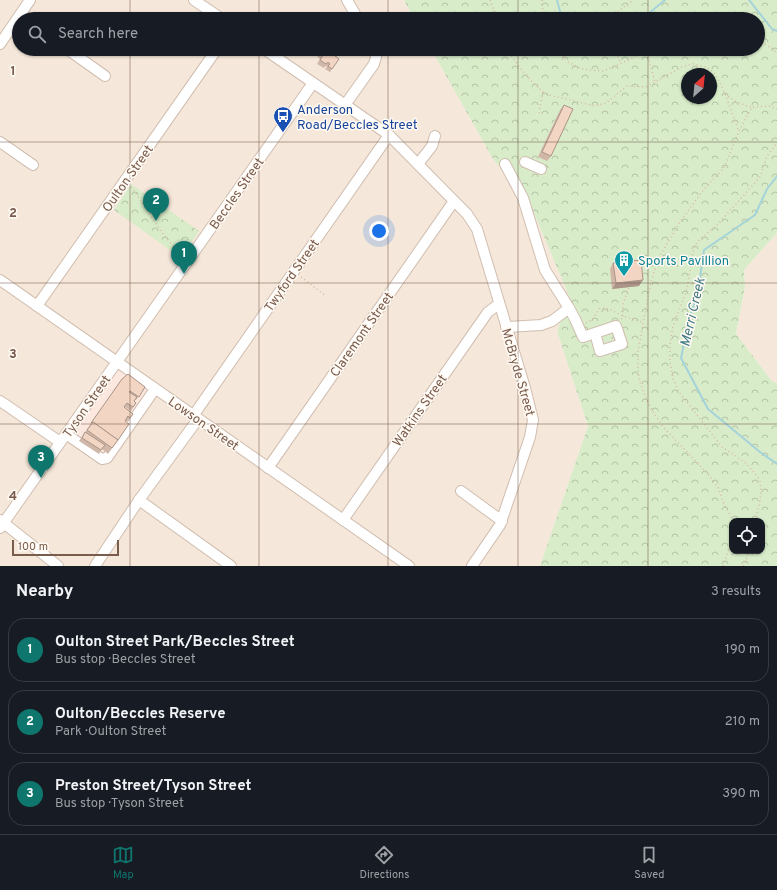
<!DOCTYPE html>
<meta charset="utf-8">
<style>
:root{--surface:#171b24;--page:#242831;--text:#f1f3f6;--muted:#9ea1a6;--line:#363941;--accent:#0f766e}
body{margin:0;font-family:Overpass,sans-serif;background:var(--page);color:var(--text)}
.controls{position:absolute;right:12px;bottom:12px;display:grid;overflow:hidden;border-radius:8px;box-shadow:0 1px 3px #0004}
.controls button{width:36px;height:36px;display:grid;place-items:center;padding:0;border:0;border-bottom:1px solid var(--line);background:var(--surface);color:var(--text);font:20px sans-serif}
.compass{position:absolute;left:681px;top:68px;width:36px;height:36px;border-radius:50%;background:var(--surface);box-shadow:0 1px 3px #0004;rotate:27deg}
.scale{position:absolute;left:12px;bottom:10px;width:107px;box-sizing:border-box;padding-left:4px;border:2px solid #7a5c4d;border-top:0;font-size:11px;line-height:14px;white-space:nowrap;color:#7a5c4d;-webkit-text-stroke:3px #fffaf3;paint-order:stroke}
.you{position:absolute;left:379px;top:231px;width:14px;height:14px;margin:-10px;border:3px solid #fff;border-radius:50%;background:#1a73e8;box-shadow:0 0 0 6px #1a73e833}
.badge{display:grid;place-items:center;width:26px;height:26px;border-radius:50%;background:var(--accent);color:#fff;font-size:13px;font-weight:700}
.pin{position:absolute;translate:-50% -33px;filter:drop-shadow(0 1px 2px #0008)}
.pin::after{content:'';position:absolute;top:21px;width:14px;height:12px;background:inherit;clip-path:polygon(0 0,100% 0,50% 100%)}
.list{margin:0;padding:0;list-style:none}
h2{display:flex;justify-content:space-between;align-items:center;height:52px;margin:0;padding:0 16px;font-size:17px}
h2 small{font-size:13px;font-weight:400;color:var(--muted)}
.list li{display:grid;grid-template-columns:26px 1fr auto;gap:12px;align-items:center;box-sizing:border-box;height:64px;margin:0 8px 8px;padding:0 8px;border:1px solid var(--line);border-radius:16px}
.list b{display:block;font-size:15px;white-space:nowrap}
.list p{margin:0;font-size:13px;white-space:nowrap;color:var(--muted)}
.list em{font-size:13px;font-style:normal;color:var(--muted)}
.icon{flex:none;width:22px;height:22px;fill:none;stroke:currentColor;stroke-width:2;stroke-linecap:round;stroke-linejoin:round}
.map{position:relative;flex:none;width:777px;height:566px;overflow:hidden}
.search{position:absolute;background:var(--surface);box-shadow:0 1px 3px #0004;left:12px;right:12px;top:12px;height:44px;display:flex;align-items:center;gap:10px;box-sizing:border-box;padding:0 14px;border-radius:22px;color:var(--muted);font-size:15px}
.sheet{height:268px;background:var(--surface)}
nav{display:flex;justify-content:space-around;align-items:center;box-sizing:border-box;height:56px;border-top:1px solid var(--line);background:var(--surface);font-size:11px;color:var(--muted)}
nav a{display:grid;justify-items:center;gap:2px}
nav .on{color:var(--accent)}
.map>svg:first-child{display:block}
.residential{fill:#f5e8da}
.commercial{fill:#fde8e0}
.park{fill:url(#park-crowns);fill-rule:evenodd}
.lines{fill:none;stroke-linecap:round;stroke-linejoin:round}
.stream{stroke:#a5d3da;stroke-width:2}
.minor-casing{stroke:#d1beb0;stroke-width:12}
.path{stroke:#d9b8a5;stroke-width:1.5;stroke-dasharray:1 3;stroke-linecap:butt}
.minor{stroke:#fff;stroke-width:10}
.wall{fill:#d1b7a8}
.shaded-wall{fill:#aa9588}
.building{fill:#f3d5c3;stroke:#aa9588}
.grid{fill:none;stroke:#7a5c4d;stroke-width:1;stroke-opacity:0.55}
.labels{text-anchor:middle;stroke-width:3;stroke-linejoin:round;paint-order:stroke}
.transit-label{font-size:13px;fill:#164399;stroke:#fffaf3;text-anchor:start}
.street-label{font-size:13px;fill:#7a5c4d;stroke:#fffaf3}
.culture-label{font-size:13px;fill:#0d838f;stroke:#fffaf3;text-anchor:start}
.water-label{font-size:14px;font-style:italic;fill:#437c86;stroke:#fffaf3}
.grid-label{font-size:13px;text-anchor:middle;font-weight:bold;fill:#7a5c4d;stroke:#fffaf3;stroke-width:3;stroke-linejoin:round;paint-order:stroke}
</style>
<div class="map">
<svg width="777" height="566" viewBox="0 0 777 566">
<defs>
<pattern id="park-crowns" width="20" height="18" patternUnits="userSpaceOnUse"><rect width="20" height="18" fill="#d8ecc9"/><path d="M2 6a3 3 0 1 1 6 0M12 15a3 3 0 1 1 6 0" fill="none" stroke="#b4c2a5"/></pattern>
</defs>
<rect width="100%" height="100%" fill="#fdf6ec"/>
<g class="residential">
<polygon points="0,0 404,0 414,19 19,19 19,49 431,49 493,159 530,204 570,298 557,331 588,426 540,566 0,566"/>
<polygon points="777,233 777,383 772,381 736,334 745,287 744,270"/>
</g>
<polygon class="commercial" points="117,370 121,370 155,393 105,464 68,438"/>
<g class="park">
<path d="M404,0H777V233L744,270L745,287L736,334L772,381L777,383V566H540L588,426L557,331L570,298L530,204L493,159L431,49H758V19H414ZM687,74H711V98H687ZM732,521H762V551H732Z"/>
<polygon points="131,184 199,231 181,258 114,210"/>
</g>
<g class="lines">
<g class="stream">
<polyline points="557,0 562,19"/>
<polyline points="749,0 772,29 777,31"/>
<polyline points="642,19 665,0"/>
<polyline points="579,49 593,55 616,49"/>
<polyline points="777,176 767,189 755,215 704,250 698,292 690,317 681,358 708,409 760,452 777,464"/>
</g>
<defs>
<g id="minor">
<polyline points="194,0 222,19"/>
<polyline points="347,0 358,19"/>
<polyline points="0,44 30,0"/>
<polyline points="67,49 105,76"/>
<polyline points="264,49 389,135 467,214 477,229 525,388 533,420 530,437 500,525 472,566"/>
<polyline points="345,105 374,64 376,57 375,49"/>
<polyline points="0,142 33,165"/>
<polyline points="525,162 541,169"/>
<polyline points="418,164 432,146 435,136"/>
<polyline points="505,164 523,198 545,270 569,308 552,321 541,325 506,327"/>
<polyline points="0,280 409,566"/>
<polyline points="37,306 217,49"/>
<polyline points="569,308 575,319 583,337 616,326 622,344 600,351 595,333"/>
<polyline points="0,401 60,442"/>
<polyline points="193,416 389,135"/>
<polyline points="66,434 102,459 107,458 155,389"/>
<polyline points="268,468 454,201"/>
<polyline points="461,491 502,521"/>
<polyline points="139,500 231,566"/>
<polyline points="0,520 58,566"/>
<polyline points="343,520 488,312 499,304"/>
<polyline points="0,528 313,83"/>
<polyline points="95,566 139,500 198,419"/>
</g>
</defs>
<use href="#minor" class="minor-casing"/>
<g class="path">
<polyline points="490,0 497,19"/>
<polyline points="542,0 542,7 547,19"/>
<polyline points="608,19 633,0"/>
<polyline points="758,40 773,49 777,53"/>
<polyline points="507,49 520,68 533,83 543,92 549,95 595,106 606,103 627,86 646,87 682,67 693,64 706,67 714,72 720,83 725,94 739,131"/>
<polyline points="559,49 566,61 582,69 603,71 631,59 644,49"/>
<polyline points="615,49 621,64"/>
<polyline points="646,49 655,82"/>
<path d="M725,94C734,101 742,105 752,107"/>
<polyline points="539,113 543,92"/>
<path d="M131,187C149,210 160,236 183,255"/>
<polyline points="301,277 326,296"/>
<polyline points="621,319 623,318 623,304 629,287"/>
<polyline points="586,323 592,320 600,308 609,309 623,316 642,322"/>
<polyline points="733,521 723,502 718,487 708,474 664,428 655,415 647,401 640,382 638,369 638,351 651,282 658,259 680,222 704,189 724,168 739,131 752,107 769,106 777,109"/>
<polyline points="755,521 759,506 761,492 760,480 746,463 722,447 679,392 673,379 670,361 670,345 673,326 687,289 693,252 697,242 719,223 760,177 767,156 777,143"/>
<polyline points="723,566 731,543 732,532"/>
<polyline points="743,566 746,561 749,551"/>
</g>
<use href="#minor" class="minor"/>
</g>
<g class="wall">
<polygon points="322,49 339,59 330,72 325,69 327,67 325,66 324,68 317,64 320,59 317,56"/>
<polygon points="564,105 551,156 547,161 538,157 560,110"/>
<polygon points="613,263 639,286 612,289 610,269"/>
<polygon points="122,379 145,387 136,400 135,400 134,401 136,403 131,411 124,406 124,407 133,414 128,422 126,420 125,421 129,424 108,454 102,449 99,454 79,441"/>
</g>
<polygon class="shaded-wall" points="643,280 639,286 612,289 616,283"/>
<g class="building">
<polygon points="322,49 326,49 339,59 332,69 328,66 330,64 328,62 326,64 320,60 323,55 320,53"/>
<polygon points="564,105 573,109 551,156 542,152"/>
<polygon points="641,260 643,280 616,283 613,263"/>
<polygon points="128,374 145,387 139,397 130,391 129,392 137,397 134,401 136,403 133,407 127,403 124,407 133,414 130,418 128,416 125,421 129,424 118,440 93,422 91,423 122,379"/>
<polygon points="93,422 118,440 112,448 87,430"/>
<polygon points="85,432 105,445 101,450 82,438"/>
</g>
<path class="grid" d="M130,0V19M259,0V19M388,0V19M518,0V19M648,0V19M130,49V566M259,49V566M388,49V566M518,49V566M648,49V566M0,142H777M0,283H777M0,424H777"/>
<defs>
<symbol id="bus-pin" viewBox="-11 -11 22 30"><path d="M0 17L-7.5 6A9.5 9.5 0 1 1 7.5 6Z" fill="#1a4fb4" stroke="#fffaf3"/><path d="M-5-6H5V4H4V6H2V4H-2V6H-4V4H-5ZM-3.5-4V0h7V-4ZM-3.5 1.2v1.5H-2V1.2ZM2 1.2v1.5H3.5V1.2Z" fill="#fff"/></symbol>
<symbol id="building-pin" viewBox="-11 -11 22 30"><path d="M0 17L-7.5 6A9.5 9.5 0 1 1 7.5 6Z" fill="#0f9aa8" stroke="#fffaf3"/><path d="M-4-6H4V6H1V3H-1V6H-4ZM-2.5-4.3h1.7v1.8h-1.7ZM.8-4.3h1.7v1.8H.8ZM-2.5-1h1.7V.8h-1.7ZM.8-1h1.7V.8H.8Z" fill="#fff"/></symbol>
</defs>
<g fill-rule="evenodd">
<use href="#bus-pin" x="272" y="105" width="22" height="30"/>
<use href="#building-pin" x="613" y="249" width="22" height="30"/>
</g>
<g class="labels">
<g class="transit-label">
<text x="297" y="114">Anderson<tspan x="297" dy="15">Road/Beccles Street</tspan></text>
</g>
<g class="street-label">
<text transform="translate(127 178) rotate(-55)" y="5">Oulton Street</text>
<text transform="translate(236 193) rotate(-55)" y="5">Beccles Street</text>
<text transform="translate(291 275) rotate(-55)" y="5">Twyford Street</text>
<text transform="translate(361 334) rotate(-55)" y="5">Claremont Street</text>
<text transform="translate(519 372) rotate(74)" y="5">McBryde Street</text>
<text transform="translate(86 406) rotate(-55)" y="5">Tyson Street</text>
<text transform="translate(419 410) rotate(-55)" y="5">Watkins Street</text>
<text transform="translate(204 423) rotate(35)" y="5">Lowson Street</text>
</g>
<g class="culture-label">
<text x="638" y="265">Sports Pavillion</text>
</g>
<g class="water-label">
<text transform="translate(692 312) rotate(-77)" y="5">Merri Creek</text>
</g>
</g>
<g class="grid-label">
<text x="13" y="75">1</text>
<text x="13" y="217">2</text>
<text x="13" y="358">3</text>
<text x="13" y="500">4</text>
</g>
</svg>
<div class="controls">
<button><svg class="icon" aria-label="locate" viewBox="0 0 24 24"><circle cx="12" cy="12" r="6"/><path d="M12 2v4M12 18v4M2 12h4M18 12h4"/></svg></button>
</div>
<svg class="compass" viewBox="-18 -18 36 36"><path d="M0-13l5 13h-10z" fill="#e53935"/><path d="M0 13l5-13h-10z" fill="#9ea1a6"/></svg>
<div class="scale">100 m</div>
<div class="you"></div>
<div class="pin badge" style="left:184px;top:274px">1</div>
<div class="pin badge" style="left:156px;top:221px">2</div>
<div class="pin badge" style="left:41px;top:478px">3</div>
<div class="search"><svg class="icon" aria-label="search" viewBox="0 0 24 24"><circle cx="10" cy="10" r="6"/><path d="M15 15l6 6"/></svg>Search here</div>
</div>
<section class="sheet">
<h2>Nearby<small>3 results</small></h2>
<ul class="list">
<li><span class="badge">1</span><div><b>Oulton Street Park/Beccles Street</b><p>Bus stop · Beccles Street</p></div><em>190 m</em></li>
<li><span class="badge">2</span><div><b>Oulton/Beccles Reserve</b><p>Park · Oulton Street</p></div><em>210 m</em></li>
<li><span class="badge">3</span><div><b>Preston Street/Tyson Street</b><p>Bus stop · Tyson Street</p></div><em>390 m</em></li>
</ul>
</section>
<nav>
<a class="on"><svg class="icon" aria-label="map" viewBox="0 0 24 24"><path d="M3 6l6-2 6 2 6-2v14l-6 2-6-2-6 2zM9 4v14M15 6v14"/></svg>Map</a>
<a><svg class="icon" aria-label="directions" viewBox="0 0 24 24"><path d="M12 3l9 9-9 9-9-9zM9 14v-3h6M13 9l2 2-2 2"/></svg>Directions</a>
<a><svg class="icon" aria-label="saved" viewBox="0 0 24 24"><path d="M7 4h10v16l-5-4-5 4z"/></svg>Saved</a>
</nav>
